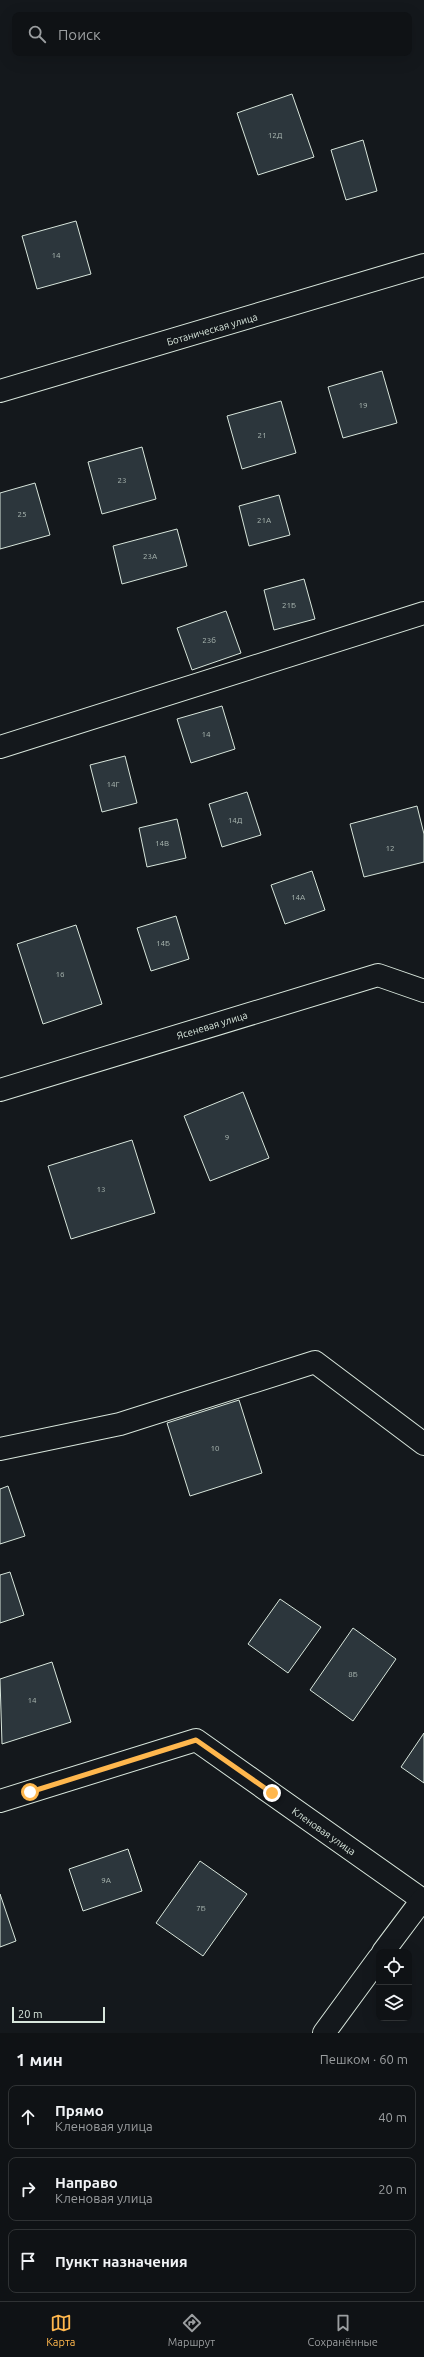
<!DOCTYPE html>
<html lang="ru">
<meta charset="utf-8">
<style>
:root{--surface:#0f1215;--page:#1d2022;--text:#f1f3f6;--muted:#9b9ea0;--line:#2f3234;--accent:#ffb74d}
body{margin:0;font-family:Ubuntu,sans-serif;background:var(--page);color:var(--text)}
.controls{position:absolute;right:12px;bottom:12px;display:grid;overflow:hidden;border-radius:8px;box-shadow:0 4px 16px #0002}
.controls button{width:36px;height:36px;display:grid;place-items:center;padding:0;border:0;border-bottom:1px solid var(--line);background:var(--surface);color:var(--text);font:20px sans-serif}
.scale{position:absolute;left:12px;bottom:10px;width:93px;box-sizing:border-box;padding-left:4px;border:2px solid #d8e6dc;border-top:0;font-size:11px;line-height:14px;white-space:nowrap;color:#d8e6dc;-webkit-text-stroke:3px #14181c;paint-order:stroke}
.stop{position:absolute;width:12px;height:12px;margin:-9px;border:3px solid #ffb74d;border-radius:50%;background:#fff}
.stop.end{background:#ffb74d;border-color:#fff;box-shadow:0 1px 4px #0008}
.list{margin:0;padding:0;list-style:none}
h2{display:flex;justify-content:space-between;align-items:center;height:52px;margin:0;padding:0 16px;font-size:17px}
h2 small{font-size:13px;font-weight:400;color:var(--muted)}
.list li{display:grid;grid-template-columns:26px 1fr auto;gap:12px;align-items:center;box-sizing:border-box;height:64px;margin:0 8px 8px;padding:0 8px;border:1px solid var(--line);border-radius:8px}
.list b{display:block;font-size:15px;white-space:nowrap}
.list p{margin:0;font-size:13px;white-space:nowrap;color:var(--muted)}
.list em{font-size:13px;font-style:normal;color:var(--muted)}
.icon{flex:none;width:22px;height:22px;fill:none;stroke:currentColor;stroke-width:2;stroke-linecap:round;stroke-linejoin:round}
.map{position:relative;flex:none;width:424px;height:2033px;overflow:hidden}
.search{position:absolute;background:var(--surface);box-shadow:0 4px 16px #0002;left:12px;right:12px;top:12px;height:44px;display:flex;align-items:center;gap:10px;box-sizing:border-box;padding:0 14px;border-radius:8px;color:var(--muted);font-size:15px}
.sheet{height:268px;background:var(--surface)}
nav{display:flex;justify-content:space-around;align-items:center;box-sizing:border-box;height:56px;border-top:1px solid var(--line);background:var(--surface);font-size:11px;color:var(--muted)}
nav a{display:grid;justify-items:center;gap:2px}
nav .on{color:var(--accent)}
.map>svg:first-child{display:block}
.building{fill:#2c363c;stroke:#d8e6dc}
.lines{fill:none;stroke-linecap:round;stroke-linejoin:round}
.minor-casing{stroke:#d8e6dc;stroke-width:24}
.minor{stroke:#14181c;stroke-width:22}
.route{stroke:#ffb74d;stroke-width:5}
.labels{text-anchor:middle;stroke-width:3;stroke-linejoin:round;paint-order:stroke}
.number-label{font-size:8px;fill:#adbab4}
.street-label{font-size:10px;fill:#d8e6dc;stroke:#14181c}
</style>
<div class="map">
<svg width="424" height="2033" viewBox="0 0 424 2033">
<rect width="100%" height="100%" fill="#14181c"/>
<g class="building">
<polygon points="292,94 314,157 258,175 237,113"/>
<polygon points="363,140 377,191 346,200 331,150"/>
<polygon points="76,221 91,274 37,289 22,236"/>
<polygon points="382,371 397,423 343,438 328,387"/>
<polygon points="281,401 296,453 242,469 227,416"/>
<polygon points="142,447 156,499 102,514 88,462"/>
<polygon points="35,483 50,535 0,549 0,493"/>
<polygon points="279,495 290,535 249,546 239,506"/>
<polygon points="177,529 187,566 122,584 113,546"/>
<polygon points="304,579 315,619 274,630 264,590"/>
<polygon points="226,611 241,653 192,670 177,628"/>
<polygon points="222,706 235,749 191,763 177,719"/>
<polygon points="125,756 137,803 102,812 90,765"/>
<polygon points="247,792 261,835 222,847 209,804"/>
<polygon points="417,806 424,834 424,862 364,877 350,824"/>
<polygon points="177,819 186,858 147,867 139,828"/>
<polygon points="312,871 325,910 285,924 271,885"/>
<polygon points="176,916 189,959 151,971 137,928"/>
<polygon points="76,925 102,1004 43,1024 17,944"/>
<polygon points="243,1092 269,1158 210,1181 184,1116"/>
<polygon points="132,1140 155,1213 71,1239 48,1166"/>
<polygon points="239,1400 262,1473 190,1496 167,1423"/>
<polygon points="8,1486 25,1536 0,1544 0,1489"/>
<polygon points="10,1572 24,1615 0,1623 0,1575"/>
<polygon points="280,1599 321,1627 288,1673 248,1644"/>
<polygon points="353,1628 396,1659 353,1721 310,1690"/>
<polygon points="52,1662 71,1722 2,1744 0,1679"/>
<polygon points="424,1733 424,1783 401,1767"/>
<polygon points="128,1849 142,1891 83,1911 69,1869"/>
<polygon points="200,1861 247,1894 203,1956 156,1923"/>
<polygon points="0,1894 16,1941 0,1947"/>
</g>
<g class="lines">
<defs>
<g id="minor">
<polyline points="0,391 424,265"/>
<polyline points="0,747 424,613"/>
<polyline points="0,1090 378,975 424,991"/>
<polyline points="0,1449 120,1424 315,1362 424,1444"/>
<polyline points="0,1801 196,1740 424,1901"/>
<polyline points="383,1952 422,1900"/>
<polyline points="324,2033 379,1958"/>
</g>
</defs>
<use href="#minor" class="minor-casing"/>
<use href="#minor" class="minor"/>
</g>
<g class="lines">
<polyline class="route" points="30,1792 196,1740 272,1793"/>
</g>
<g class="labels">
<g class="number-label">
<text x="275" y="138">12Д</text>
<text x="56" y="258">14</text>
<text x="363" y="408">19</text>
<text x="262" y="438">21</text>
<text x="122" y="483">23</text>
<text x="22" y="517">25</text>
<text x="264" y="523">21А</text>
<text x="150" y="559">23А</text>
<text x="289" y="608">21Б</text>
<text x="209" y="643">23б</text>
<text x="206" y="737">14</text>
<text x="113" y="787">14Г</text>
<text x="235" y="823">14Д</text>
<text x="162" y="846">14В</text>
<text x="390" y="851">12</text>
<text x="298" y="900">14А</text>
<text x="163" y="946">14Б</text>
<text x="60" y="977">16</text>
<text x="227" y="1140">9</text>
<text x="101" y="1192">13</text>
<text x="215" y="1451">10</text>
<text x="353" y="1677">8Б</text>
<text x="32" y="1703">14</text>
<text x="106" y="1883">9А</text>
<text x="201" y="1911">7Б</text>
</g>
<g class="street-label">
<text transform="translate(212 329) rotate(-16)" y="4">Ботаническая улица</text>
<text transform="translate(212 1025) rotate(-17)" y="4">Ясеневая улица</text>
<text transform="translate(324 1831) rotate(35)" y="4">Кленовая улица</text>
</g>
</g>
</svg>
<div class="controls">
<button><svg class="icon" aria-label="locate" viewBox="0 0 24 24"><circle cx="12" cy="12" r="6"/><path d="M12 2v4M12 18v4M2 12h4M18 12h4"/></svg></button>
<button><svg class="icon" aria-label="layers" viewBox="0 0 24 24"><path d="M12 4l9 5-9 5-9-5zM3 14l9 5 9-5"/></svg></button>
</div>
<div class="scale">20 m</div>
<div class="stop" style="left:30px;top:1792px"></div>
<div class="stop end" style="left:272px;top:1793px"></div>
<div class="search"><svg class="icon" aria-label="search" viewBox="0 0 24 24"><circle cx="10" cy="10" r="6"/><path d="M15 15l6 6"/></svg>Поиск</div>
</div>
<section class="sheet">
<h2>1 мин<small>Пешком · 60 m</small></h2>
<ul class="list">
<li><svg class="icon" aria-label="ahead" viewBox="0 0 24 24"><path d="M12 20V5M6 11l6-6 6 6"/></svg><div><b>Прямо</b><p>Кленовая улица</p></div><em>40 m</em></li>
<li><svg class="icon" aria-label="right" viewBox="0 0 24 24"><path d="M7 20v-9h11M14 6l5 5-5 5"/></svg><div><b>Направо</b><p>Кленовая улица</p></div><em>20 m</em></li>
<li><svg class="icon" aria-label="arrive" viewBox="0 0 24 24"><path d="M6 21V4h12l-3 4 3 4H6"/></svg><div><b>Пункт назначения</b></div></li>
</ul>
</section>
<nav>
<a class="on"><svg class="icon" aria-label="map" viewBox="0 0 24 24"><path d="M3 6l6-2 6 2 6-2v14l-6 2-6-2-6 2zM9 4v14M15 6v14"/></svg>Карта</a>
<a><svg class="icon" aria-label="directions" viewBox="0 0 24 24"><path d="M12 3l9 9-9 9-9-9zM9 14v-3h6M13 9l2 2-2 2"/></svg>Маршрут</a>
<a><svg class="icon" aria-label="saved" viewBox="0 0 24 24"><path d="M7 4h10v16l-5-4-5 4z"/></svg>Сохранённые</a>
</nav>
